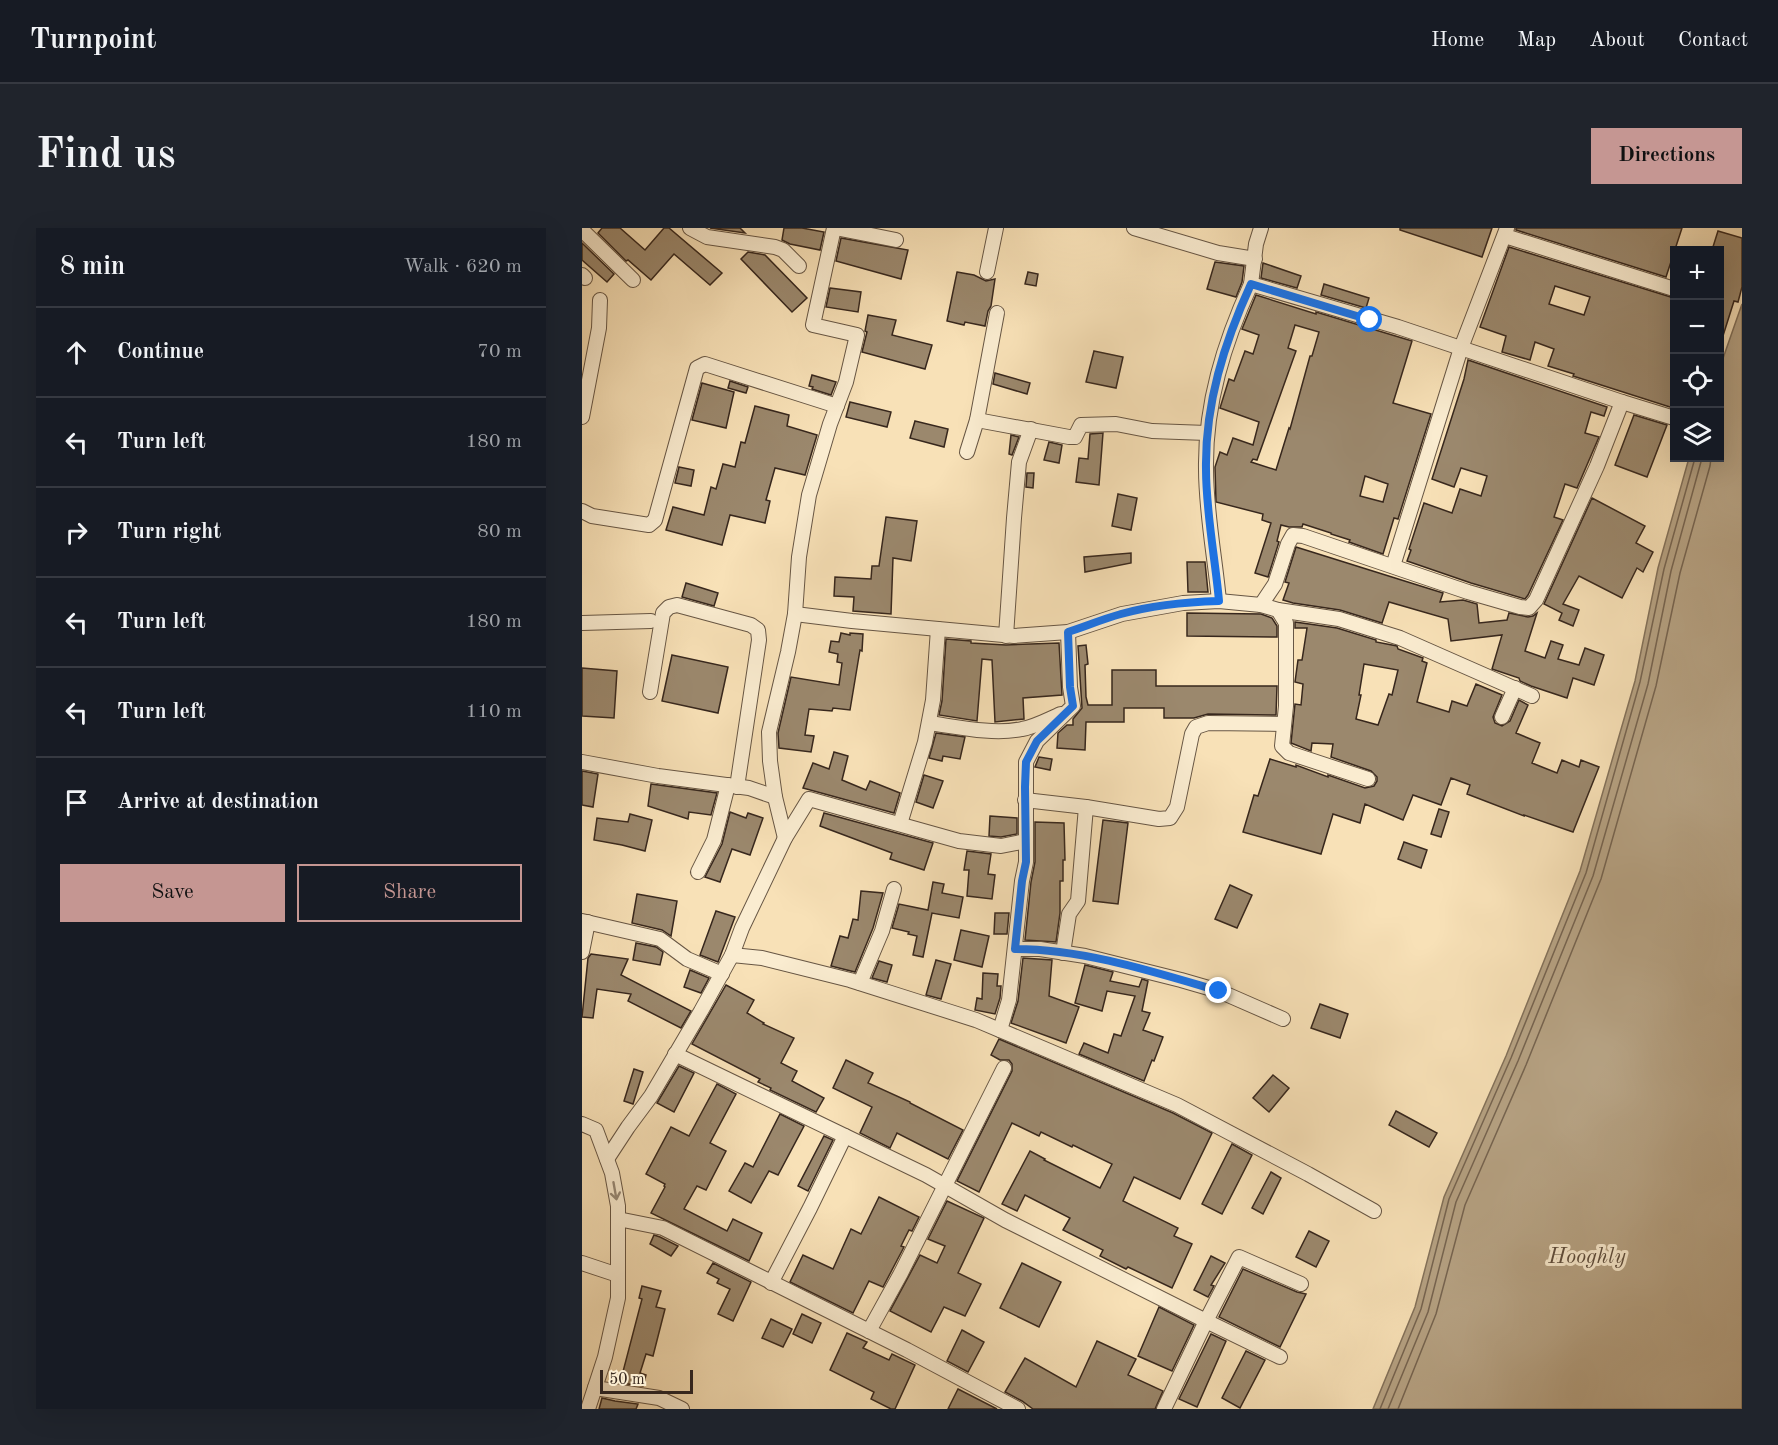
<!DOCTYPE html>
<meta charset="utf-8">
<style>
:root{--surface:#171b24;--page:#20242c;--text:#f1f3f6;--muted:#9ea1a6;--line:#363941;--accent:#c59692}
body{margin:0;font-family:"Old Standard TT",serif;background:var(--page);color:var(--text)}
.controls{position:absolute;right:18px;top:18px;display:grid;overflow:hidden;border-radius:0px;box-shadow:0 6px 24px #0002}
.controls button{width:54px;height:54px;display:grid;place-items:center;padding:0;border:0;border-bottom:2px solid var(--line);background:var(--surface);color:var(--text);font:30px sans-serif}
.scale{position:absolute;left:18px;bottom:15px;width:93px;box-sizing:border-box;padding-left:6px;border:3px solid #37271d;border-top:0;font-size:16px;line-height:21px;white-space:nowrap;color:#37271d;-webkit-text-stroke:4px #faecd0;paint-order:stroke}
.stop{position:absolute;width:18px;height:18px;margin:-14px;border:4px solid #1a73e8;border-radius:50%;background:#fff}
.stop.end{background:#1a73e8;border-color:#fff;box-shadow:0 2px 6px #0008}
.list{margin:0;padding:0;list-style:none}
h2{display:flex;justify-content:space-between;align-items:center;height:78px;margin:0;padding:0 24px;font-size:26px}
h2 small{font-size:20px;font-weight:400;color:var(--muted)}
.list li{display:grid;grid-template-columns:39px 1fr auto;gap:18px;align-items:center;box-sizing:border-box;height:90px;padding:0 24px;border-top:2px solid var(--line)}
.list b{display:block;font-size:22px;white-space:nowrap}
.list em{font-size:20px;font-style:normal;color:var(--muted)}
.actions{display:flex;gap:12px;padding:18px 24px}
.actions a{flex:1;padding:14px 0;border:2px solid var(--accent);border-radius:0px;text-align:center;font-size:21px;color:var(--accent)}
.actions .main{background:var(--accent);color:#111}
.icon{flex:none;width:33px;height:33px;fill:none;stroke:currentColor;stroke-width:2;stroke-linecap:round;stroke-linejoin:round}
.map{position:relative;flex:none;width:1160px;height:1181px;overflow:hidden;border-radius:0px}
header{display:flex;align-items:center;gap:36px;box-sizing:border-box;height:84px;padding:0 30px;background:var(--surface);border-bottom:2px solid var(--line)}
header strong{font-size:28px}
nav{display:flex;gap:33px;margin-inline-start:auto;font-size:21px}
.intro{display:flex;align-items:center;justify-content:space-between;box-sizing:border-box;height:144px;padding:0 36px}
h1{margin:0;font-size:42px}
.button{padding:15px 27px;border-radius:0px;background:var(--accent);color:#111;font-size:21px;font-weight:700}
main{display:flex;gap:36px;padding:0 36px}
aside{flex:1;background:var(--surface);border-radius:0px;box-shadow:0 6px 24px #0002}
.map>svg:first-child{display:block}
.water{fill:#b6a283;stroke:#83715a;stroke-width:1.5}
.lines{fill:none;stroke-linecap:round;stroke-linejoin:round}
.shore{stroke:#766450;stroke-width:1.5}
.building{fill:#9b886d;stroke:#37271d;stroke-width:1.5;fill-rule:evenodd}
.minor-casing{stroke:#675644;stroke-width:16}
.minor{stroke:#faecd0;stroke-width:14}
.oneway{stroke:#988a76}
.route{stroke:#1a73e8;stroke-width:8}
.labels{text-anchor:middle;stroke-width:6;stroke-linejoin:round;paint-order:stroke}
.water-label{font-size:22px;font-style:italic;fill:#5d4c3c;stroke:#faecd0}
</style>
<header>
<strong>Turnpoint</strong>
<nav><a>Home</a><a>Map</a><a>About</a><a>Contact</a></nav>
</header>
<div class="intro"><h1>Find us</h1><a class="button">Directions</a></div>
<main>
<aside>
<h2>8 min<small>Walk · 620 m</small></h2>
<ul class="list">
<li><svg class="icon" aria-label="ahead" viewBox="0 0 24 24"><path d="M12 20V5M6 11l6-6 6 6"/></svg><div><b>Continue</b></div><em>70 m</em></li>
<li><svg class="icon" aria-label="left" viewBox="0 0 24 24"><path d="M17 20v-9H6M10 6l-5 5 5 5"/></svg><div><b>Turn left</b></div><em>180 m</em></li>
<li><svg class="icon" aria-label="right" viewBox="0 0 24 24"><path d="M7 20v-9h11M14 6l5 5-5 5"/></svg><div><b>Turn right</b></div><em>80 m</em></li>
<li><svg class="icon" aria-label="left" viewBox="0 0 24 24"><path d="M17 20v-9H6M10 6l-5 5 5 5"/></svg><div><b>Turn left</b></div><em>180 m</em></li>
<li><svg class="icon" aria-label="left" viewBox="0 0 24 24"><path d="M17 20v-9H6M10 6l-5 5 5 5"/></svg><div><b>Turn left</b></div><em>110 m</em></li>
<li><svg class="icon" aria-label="arrive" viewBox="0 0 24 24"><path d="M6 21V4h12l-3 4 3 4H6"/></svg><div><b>Arrive at destination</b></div></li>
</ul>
<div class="actions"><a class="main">Save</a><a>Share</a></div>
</aside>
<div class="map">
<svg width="1160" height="1181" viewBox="0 0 1160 1181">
<rect width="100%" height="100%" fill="#f8e1b7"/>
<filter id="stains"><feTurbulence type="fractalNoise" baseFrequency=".00333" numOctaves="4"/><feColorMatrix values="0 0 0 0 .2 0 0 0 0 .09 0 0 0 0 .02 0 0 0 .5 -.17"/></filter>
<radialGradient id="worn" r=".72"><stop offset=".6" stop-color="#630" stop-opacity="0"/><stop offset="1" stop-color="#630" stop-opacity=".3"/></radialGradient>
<polygon class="water" points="1160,76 1160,1181 791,1181 833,1079 862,969 924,828 998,643 1053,453 1076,340 1107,230 1138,230 1138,139"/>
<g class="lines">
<g class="shore">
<polyline points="798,1181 839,1081 867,971 929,830 1004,645 1058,454 1082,341 1113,230"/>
<polyline points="806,1181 846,1084 874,974 936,833 1011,648 1066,456 1089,343 1120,230"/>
<polyline points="816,1181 854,1086 883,977 944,837 1019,651 1074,458 1098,345 1128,238 1129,230"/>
</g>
</g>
<g class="building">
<polygon points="20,0 38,0 63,22 82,0 87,0 140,45 128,57 92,26 69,52 46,32 44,33 16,5"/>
<polygon points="128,0 158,0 163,5"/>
<polygon points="202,0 220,0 242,4 238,22 208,16 200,12"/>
<polygon points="818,0 910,0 900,29 818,2"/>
<polygon points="934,0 1100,0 1084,49 934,2"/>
<polygon points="1136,3 1160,10 1160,59 1156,74 1152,73 1140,111 1137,111 1137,22 1130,22"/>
<polygon points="259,10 326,22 319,51 254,33"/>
<polygon points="0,15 32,46 25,54 0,32"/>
<path d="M927,19L1092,70L1091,180L991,148L992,146L966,138L972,121L953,114L948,132L920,124L924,108L898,99ZM973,58L1008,69L1002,87L967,76Z"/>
<polygon points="166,24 183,27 225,70 210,84 159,31"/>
<polygon points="633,34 662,38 660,54 654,69 625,61"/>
<polygon points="681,35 719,48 715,60 679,50"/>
<polygon points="375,44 392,47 404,53 413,51 409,78 406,83 403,98 383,94 382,97 365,93"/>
<polygon points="446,44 456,46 454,58 443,56"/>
<polygon points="742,56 787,70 784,80 739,67"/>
<polygon points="248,60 279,64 276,84 244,79"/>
<path d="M674,67L734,86V84L830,113L811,175L849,186L816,291L812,290L801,326L767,314L768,312L749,306V305L721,296L720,299H707L699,297L695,313L697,314L686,349L673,345L689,295L680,292L681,286L634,274L633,239L638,224L645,227L651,210L671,217L677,194L638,180L647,151L652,153L663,123L671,126L677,107L660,101ZM713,97L737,104L730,128H728L708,201L707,200L694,242L669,234L671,231L675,232L714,123L706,120ZM783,248L806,256L801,274L778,268Z"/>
<polygon points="286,87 314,92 310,107 350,117 343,141 280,124 285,104 283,103"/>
<polygon points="512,123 541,129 534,160 504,154"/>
<polygon points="886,132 1025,179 1022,188 1009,184 1003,205 1017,209 995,260 983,256 972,289 981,292 946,367 943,371 889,355 825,333 829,322 827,321 842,275 870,285 878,261 899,268 905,248 879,240 872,259 850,251 882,151"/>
<polygon points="413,145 448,155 445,166 411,156"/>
<polygon points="230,147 254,154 249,167 230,161 231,159 227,158"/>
<polygon points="148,153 166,159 164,165 146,160"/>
<polygon points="120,155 152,164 144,200 110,192"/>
<polygon points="268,174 309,184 305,199 264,189"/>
<polygon points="173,178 207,187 205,198 235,207 223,247 193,240 184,272 188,273 183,295 148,287 140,317 84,302 91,279 122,287 129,259 134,261 141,236 153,239 159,214 163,215"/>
<polygon points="1052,187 1085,197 1065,249 1033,237"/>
<polygon points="333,193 366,201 362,219 328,210"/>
<polygon points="521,205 517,257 494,254 497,230 506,231 508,206"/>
<polygon points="429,207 437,209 430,227 427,226"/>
<polygon points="467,214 480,217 477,235 462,232"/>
<polygon points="97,239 112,242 109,258 93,255"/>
<polygon points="445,245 452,245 451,260 444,259"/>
<polygon points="536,266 555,270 549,302 530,298"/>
<polygon points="1010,270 1063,298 1054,315 1071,324 1061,344 1055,340 1040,370 997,348 981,376 997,382 991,398 977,392 980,385 962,376"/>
<polygon points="304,289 335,293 329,333 311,330 309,386 271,383 272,369 252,368 253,349 289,351 290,338 297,338"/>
<polygon points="714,319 861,365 858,374 881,372 895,376 897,395 925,392 927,385 946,389 951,388 955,385 943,423 963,430 969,413 981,417 976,431 997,437 1003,420 1022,427 1012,457 991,450 985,470 949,458 938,453 937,450 910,441 920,407 869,413 866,391 807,374 800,395 758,382 711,375 701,372 707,355 703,354"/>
<polygon points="549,325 549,335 503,344 502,329"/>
<polygon points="605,334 623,334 626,364 606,364"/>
<polygon points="104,355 136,365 132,378 100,369"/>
<polygon points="605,385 679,386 690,390 695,398 695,409 605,408"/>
<path d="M713,394L755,400L794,412V414L815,418L816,421L841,430L840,433L845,435L835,474L867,484L870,473L885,478L894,456L920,467L911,489L913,495L920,498L928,493L937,472L946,477L934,505L958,515L950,535L975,545L980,532L997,539L999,532L1017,539L991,604L942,587V588L885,566L888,557L869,550L859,577L831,567L821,592L783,576L778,595L751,586L739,626L661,604L672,567L676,568L688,531L714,539V537L746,549V547L783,560L792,558L795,553V549L789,543L749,529L751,516L730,515L729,523L709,515L713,476L719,477L721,456L713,454L716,432H720L725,400H713ZM782,436L816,442L810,467L807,466L796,497L774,491L779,467H777Z"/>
<polygon points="259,405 268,407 268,405 281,406 280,423 278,422 268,482 251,480 250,483 227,481 223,507 232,508 229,524 197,520 196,505 209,449 257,457 260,435 255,434 256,426 247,424 249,413 257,414"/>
<polygon points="364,411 389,413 389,415 424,417 477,415 480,467 441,470 442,491 413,494 410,432 400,431 395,493 357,487 360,473"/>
<polygon points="504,417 506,436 503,437 504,469 506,477 530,477 530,442 574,442 574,458 695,458 694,487 626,486 612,490 582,490 582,480 542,480 542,494 504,494 503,522 475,520 476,505 485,497 491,497 491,491 500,480 496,418"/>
<polygon points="90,427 146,439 136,485 80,473"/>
<polygon points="0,440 35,443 32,490 0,488"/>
<polygon points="354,505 383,509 378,531 361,528 360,533 347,530"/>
<polygon points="252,524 266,528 260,552 284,562 288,553 318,565 312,585 221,560 231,535 247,541"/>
<polygon points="457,529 470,531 468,542 453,539"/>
<polygon points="0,543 16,546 11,579 0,577"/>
<polygon points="342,547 361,553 351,580 334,574"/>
<polygon points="69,556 135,565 129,587 107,584 106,591 66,578"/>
<polygon points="857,581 867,584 859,609 849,606"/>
<polygon points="148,584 164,590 166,585 181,590 168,627 150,621 138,654 123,649 140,616"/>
<polygon points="242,585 351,615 342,642 308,631 310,625 238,598"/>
<polygon points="48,586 70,592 63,623 40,617 12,612 15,590 46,594"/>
<polygon points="408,588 435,590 435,606 419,609 407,608"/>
<polygon points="521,592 546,595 536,676 511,673"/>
<polygon points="453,594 482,595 483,632 481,632 481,653 478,653 478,685 474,714 443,712 449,654 453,634"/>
<polygon points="822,614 845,622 839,640 816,631"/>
<polygon points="385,623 409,626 406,646 413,647 410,671 385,668 387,642 382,642"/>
<polygon points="351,654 362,656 360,665 381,669 377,690 350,685 341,729 331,727 335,708 326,706 327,704 310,700 317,676 346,682"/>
<polygon points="648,657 670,667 655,700 633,691"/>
<polygon points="279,663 301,665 291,700 273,744 249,738 258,708 266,710 271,691 276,692"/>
<polygon points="55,666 95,673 89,708 80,702 50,695"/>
<polygon points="134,683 153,689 136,734 118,727"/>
<polygon points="413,685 427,685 425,706 412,706"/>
<polygon points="379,702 407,708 400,739 372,732"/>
<polygon points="54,715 74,719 81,724 78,737 51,732"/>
<polygon points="9,726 46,731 39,747 109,783 99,800 46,773 49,766 15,761 11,790 0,789 6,730"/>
<polygon points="441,730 470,732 467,768 497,779 484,815 429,795 436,773"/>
<polygon points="354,732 369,736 359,771 344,767"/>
<polygon points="297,733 310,737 305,754 290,750"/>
<polygon points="503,737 531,744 528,753 557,759 560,751 566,753 560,783 568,785 561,802 581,809 572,833 570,832 562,853 497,826 502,815 526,825 532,806 539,808 553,768 525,763 520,783 493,775"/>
<polygon points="108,742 127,750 119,765 102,759"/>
<polygon points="401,745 416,746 415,758 419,758 418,770 413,786 393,782 395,770 400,771"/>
<polygon points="144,757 172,772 165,785 182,795 181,796 212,810 199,835 215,843 210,853 242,870 234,884 188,862 189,860 176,854 178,851 110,816"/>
<polygon points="738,776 766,786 758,810 729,800"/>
<polygon points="417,811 591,885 630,905 598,971 552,949 541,973 596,1000 592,1008 610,1016 590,1060 546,1039 544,1041 518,1028 521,1022 481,1002 488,990 443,967 435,983 420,976 448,923 463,931 462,932 518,960 530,936 491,917 490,919 459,904 457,908 430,895 397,964 375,953 430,843 430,836 427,832 418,832 409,827"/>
<polygon points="264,832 291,845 286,855 328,874 328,875 381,902 366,931 315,905 308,920 278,905 290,879 251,860"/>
<polygon points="97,838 112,845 92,884 75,875"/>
<polygon points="52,841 61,844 51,876 42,873"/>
<polygon points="691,847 707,860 687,884 671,870"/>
<polygon points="135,856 154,866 128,915 144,923 124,962 115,958 102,981 145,1003 151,991 180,1005 167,1033 69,985 83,959 82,958 83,956 64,946 89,899 107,908"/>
<polygon points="814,883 855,905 847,919 807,897"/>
<polygon points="198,886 222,898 196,947 187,943 169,975 147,963 163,935 171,939"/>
<polygon points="242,908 251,912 226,963 216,958"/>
<polygon points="650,916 670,927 640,986 620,976"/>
<polygon points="689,944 699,950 681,986 670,980"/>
<polygon points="297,969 337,989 330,1003 327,1002 319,1018 322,1019 301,1059 287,1053 271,1085 208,1054 221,1027 251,1041 269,1001 279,1006"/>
<polygon points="365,973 402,990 376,1045 399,1056 383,1088 362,1079 349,1104 308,1083 338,1027 355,1035 363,1018 346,1011"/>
<polygon points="727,1003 747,1013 734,1039 714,1029"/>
<polygon points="72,1007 78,1009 96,1018 89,1028 68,1016"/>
<polygon points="629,1028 643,1035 629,1057 632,1058 626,1069 612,1062"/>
<polygon points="131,1035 169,1054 151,1093 136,1086 148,1061 135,1055 137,1051 125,1045"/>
<polygon points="440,1035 479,1054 457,1099 418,1080"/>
<polygon points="661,1041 715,1064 724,1066 698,1119 637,1089"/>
<polygon points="60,1058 79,1063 74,1079 83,1081 71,1128 64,1126 58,1145 64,1147 61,1158 38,1155 60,1071 57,1070"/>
<polygon points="577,1079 612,1097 590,1143 556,1128"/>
<polygon points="220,1086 239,1095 230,1115 211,1106"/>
<polygon points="189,1091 210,1101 201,1119 180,1110"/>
<polygon points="380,1102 402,1114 386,1144 365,1133"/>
<polygon points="265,1105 285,1114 281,1120 307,1132 310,1126 333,1137 313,1181 309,1181 289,1171 292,1164 248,1142"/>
<polygon points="629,1106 644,1113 615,1179 597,1171"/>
<polygon points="515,1113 554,1131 546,1147 581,1163 573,1181 451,1181 440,1173 423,1164 443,1130 494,1159"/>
<polygon points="664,1123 683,1132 658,1180 640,1170"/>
<polygon points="376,1161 415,1181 366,1181"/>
<polygon points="20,1170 33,1173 56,1176 54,1181 17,1181"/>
</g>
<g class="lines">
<defs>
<g id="minor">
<polyline points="108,0 125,9 193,19 201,22 217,38"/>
<polyline points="253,0 314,12"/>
<polyline points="552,0 636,25 673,31"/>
<polyline points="0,2 51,52"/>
<polyline points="923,8 1092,61"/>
<polyline points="405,44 414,0"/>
<polyline points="0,47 3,50"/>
<polyline points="669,56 674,16 679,0"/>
<polyline points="0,189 17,100 18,72"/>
<polyline points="395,192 487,209 493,209 499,197 534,196 570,203 625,205"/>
<polyline points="385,224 395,192 415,85"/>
<polyline points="0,283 10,288 67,297 73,292 115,140 123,136 255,178"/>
<polyline points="811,338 879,120 925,0"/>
<path d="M637,373C633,329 624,285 624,241C623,176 642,115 669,56L816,99L1040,174"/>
<polyline points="679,377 693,356 706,316 711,307 721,308 886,364 938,379 947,380 954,372 1015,238 1040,174 1092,190"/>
<polyline points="696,382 757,391 818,410 950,468"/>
<polyline points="213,386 270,393 432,408 486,404 540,386 601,375 637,373 679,377 696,382 704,395 704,478 700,518 707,525 786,551"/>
<polyline points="0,395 69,393"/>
<polyline points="424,408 432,290 437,234 449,201"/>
<polyline points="68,464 81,385 87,379 95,377 169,397 176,402 177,412 155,559"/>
<polyline points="920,489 933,460"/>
<path d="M347,495C376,499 411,507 440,501C453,499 467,491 479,486"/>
<polyline points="0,534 76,548 167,560 193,569"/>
<polyline points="443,572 504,579 577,591 588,590 595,579 610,506 614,499 626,495 702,496"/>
<polyline points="318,596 343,514 351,472 356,401"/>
<polyline points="203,610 193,569 188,533 187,504 206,424 213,386 217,329 227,267 248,196 264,154 275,107 231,97 252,0"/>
<polyline points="116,644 132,612 146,557"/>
<polyline points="0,693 78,711 105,731 140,746"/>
<polyline points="433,721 458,721 503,728 599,752 637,763 701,791"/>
<polyline points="0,724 6,694"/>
<polyline points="481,725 487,686 496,673 504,579"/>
<polyline points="150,727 180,730 268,752 394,792 595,877 726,946 792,983"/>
<polyline points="278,755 300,703 312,661"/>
<polyline points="418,802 427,772 440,653 444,634 444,534 455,513 491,478 488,459 486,404"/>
<polyline points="93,826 344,947 423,992 624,1093 657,1029 719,1056"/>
<polyline points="0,896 14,902 30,945 36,978 36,1070 23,1129 6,1181"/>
<polyline points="25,931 46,899 69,868 119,783 150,727 160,700 203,610 227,571 377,613 419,618 444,613"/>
<polyline points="36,991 81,1000 325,1122 436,1181"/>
<polyline points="0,1035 36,1047"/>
<polyline points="189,1055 228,980 263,908"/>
<polyline points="287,1103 319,1045 422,840"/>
<polyline points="13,1160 77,1170 100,1181"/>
<polyline points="582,1181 624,1093 698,1129"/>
</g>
</defs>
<use href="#minor" class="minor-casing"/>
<use href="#minor" class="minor"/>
</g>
<defs><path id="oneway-shaft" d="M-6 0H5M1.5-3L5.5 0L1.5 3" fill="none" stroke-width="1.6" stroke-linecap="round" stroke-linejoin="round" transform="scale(1.5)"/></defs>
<use class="oneway" href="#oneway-shaft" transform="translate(33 963) rotate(80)"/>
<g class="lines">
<path class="route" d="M637,763C572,744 501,721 433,721L440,653L444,634L443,559L444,534L455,513L491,478L488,459L486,404C504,398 521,391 539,386C571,377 604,374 637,373C633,329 624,285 624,241C623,176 642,115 669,56L788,92"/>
</g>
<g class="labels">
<g class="water-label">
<text x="1005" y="1035">Hooghly</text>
</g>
</g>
<rect width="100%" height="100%" filter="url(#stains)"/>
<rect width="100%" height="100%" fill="url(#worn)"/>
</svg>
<div class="controls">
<button>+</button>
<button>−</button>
<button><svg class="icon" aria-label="locate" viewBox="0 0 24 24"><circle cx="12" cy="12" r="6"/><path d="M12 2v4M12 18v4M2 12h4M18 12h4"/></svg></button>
<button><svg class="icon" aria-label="layers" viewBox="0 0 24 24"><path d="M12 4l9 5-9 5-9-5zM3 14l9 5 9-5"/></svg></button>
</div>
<div class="scale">50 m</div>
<div class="stop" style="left:788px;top:92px"></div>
<div class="stop end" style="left:637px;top:763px"></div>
</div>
</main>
